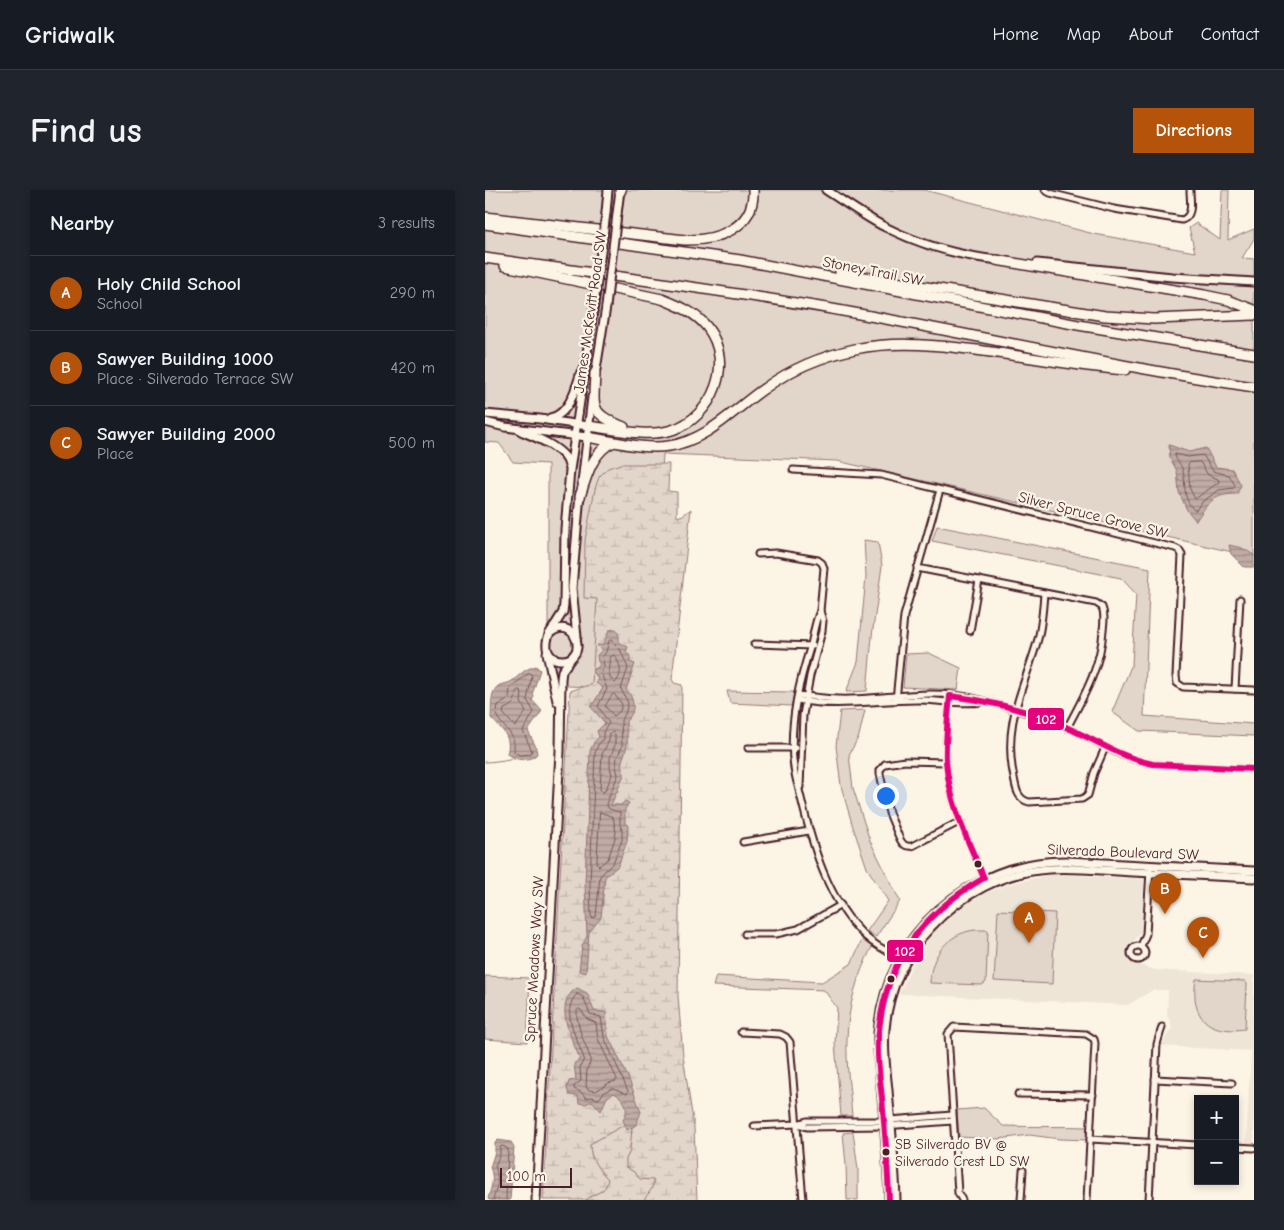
<!DOCTYPE html>
<meta charset="utf-8">
<style>
:root{--surface:#171b24;--page:#20242c;--text:#f1f3f6;--muted:#9ea1a6;--line:#363941;--accent:#b45309}
body{margin:0;font-family:"Comic Neue",sans-serif;background:var(--page);color:var(--text)}
.controls{position:absolute;right:15px;bottom:15px;display:grid;overflow:hidden;border-radius:0px;box-shadow:0 2px 8px #0003}
.controls button{width:45px;height:45px;display:grid;place-items:center;padding:0;border:0;border-bottom:1px solid var(--line);background:var(--surface);color:var(--text);font:25px sans-serif}
.scale{position:absolute;left:15px;bottom:12px;width:72px;box-sizing:border-box;padding-left:5px;border:2px solid #4a1f2b;border-top:0;font-size:14px;line-height:18px;white-space:nowrap;color:#4a1f2b;-webkit-text-stroke:4px #fcf5e5;paint-order:stroke}
.you{position:absolute;left:400px;top:605px;width:18px;height:18px;margin:-12px;border:4px solid #fff;border-radius:50%;background:#1a73e8;box-shadow:0 0 0 8px #1a73e833}
.badge{display:grid;place-items:center;width:32px;height:32px;border-radius:50%;background:var(--accent);color:#fff;font-size:16px;font-weight:700}
.pin{position:absolute;translate:-50% -41px;filter:drop-shadow(0 1px 2px #0008)}
.pin::after{content:'';position:absolute;top:26px;width:18px;height:15px;background:inherit;clip-path:polygon(0 0,100% 0,50% 100%)}
.list{margin:0;padding:0;list-style:none}
h2{display:flex;justify-content:space-between;align-items:center;height:65px;margin:0;padding:0 20px;font-size:21px}
h2 small{font-size:16px;font-weight:400;color:var(--muted)}
.list li{display:grid;grid-template-columns:32px 1fr auto;gap:15px;align-items:center;box-sizing:border-box;height:75px;padding:0 20px;border-top:1px solid var(--line)}
.list b{display:block;font-size:19px;white-space:nowrap}
.list p{margin:0;font-size:16px;white-space:nowrap;color:var(--muted)}
.list em{font-size:16px;font-style:normal;color:var(--muted)}
.map{position:relative;flex:none;width:769px;height:1010px;overflow:hidden;border-radius:0px}
header{display:flex;align-items:center;gap:30px;box-sizing:border-box;height:70px;padding:0 25px;background:var(--surface);border-bottom:1px solid var(--line)}
header strong{font-size:24px}
nav{display:flex;gap:28px;margin-inline-start:auto;font-size:18px}
.intro{display:flex;align-items:center;justify-content:space-between;box-sizing:border-box;height:120px;padding:0 30px}
h1{margin:0;font-size:35px}
.button{padding:12px 22px;border-radius:0px;background:var(--accent);color:#fff;font-size:18px;font-weight:700}
main{display:flex;gap:30px;padding:0 30px}
aside{flex:1;background:var(--surface);border-radius:0px;box-shadow:0 2px 8px #0003}
.map>svg:first-child{display:block}
.built{fill:#eee5d7}
.green{fill:#e2d5ca;stroke:#967a7a}
.wetland{fill:url(#wetland-marsh);stroke:#967a7a}
.water{fill:url(#water-rules);stroke:#917474}
.lines{fill:none;stroke-linecap:round;stroke-linejoin:round}
.shore{stroke:#79575c;stroke-width:1}
.stream{stroke:#917474;stroke-width:1}
.street-casing{stroke:#4a1f2b;stroke-width:9}
.secondary-casing{stroke:#4a1f2b;stroke-width:11}
.highway-casing{stroke:#4a1f2b;stroke-width:12}
.street{stroke:#fcf5e5;stroke-width:5}
.secondary{stroke:#fcf5e5;stroke-width:7}
.highway{stroke:#fcf5e5;stroke-width:9}
.secondary-bridge-casing{stroke:#4a1f2b;stroke-width:11;stroke-linecap:butt}
.secondary-bridge{stroke:#fcf5e5;stroke-width:7}
.bus-1-casing{stroke:#fcf5e5;stroke-width:10}
.bus-1{stroke:#e5007d;stroke-width:6}
.bus-dot{fill:#4a1f2b;stroke:#fcf5e5;stroke-width:2}
.labels{text-anchor:middle;stroke-width:4.5;stroke-linejoin:round;paint-order:stroke}
.bus-label{font-size:14px;fill:#4a1f2b;stroke:#fcf5e5;text-anchor:start}
.street-label{font-size:15px;fill:#4a1f2b;stroke:#fcf5e5}
.line-badge{stroke:#fcf5e5;stroke-width:2}
.badge-label{font-size:14px;text-anchor:middle;font-weight:bold;fill:#fff}
</style>
<header>
<strong>Gridwalk</strong>
<nav><a>Home</a><a>Map</a><a>About</a><a>Contact</a></nav>
</header>
<div class="intro"><h1>Find us</h1><a class="button">Directions</a></div>
<main>
<aside>
<h2>Nearby<small>3 results</small></h2>
<ul class="list">
<li><span class="badge">A</span><div><b>Holy Child School</b><p>School</p></div><em>290 m</em></li>
<li><span class="badge">B</span><div><b>Sawyer Building 1000</b><p>Place · Silverado Terrace SW</p></div><em>420 m</em></li>
<li><span class="badge">C</span><div><b>Sawyer Building 2000</b><p>Place</p></div><em>500 m</em></li>
</ul>
</aside>
<div class="map">
<svg width="769" height="1010" viewBox="0 0 769 1010">
<defs>
<pattern id="wetland-marsh" width="20" height="14" patternUnits="userSpaceOnUse" patternTransform="scale(1.25)"><rect width="20" height="14" fill="#e2d5ca"/><path d="M1 5h8M5 5V1M11 12h8M15 12V8" fill="none" stroke="#c3b6ae"/></pattern>
<pattern id="water-rules" width="6" height="5" patternUnits="userSpaceOnUse" patternTransform="scale(1.25)"><rect width="6" height="5" fill="#c0aca5"/><path d="M0 2.5h6" fill="none" stroke="#9e8b87"/></pattern>
</defs>
<rect width="100%" height="100%" fill="#fcf5e5"/>
<filter id="ink" filterUnits="userSpaceOnUse"><feTurbulence type="fractalNoise" baseFrequency=".02" numOctaves="2"/><feDisplacementMap in="SourceGraphic" scale="10" xChannelSelector="R" yChannelSelector="G"/><feConvolveMatrix kernelMatrix="1 2 1 2 8 2 1 2 1" color-interpolation-filters="sRGB"/></filter>
<g filter="url(#ink)">
<polygon class="built" points="564,685 582,685 659,689 657,741 644,757 643,766 651,774 671,780 769,785 769,953 761,953 766,861 676,856 687,837 684,829 682,827 683,800 668,800 643,815 414,804 431,767 445,746 461,730 480,715 500,703 524,694"/>
<g class="green">
<polygon points="0,0 439,0 609,44 710,62 704,38 711,33 735,50 737,0 744,0 743,50 769,39 769,49 757,68 769,69 769,367 352,271 178,264 165,500 63,495 63,274 28,272 14,253 0,252"/>
<polygon points="452,336 665,378 659,526 769,534 769,546 654,541 627,522 647,474 651,404 636,388 447,351"/>
<polygon points="379,350 393,352 397,376 387,446 382,501 361,502 373,472 381,386"/>
<polygon points="444,463 476,478 473,500 418,497 421,464"/>
<polygon points="242,501 309,502 307,516 245,513"/>
<polygon points="380,520 374,546 364,565 368,598 385,651 415,711 391,747 382,741 403,711 382,678 368,637 356,596 351,556 355,521"/>
<polygon points="513,720 570,723 567,794 509,791"/>
<path d="M490,740H503L501,792L497,795L445,793C445,766 463,743 490,740Z"/>
<path d="M377,750L387,757C372,785 363,817 362,849C361,874 365,900 367,926H356L350,853L352,818L339,800L228,796L231,786L337,792L366,774Z"/>
<polygon points="0,786 45,788 42,852 0,849"/>
<path d="M711,789L760,791L762,794L760,839C722,844 705,827 711,789Z"/>
<path d="M499,918L518,936C547,937 575,936 603,937V950L575,949L544,945L514,949L474,947L472,920Z"/>
<polygon points="368,942 373,979 373,1010 362,1010 361,975 358,943"/>
</g>
<polygon class="wetland" points="136,274 184,274 183,301 192,302 192,327 198,325 206,319 187,489 189,493 197,495 193,806 198,866 209,937 212,1010 58,1010 85,501 107,494 112,409 99,408 100,350 110,299 114,287 123,278"/>
<g class="water">
<path d="M684,255L704,262L721,258L731,277L747,279L756,295L752,304C729,304 723,312 711,331L702,320L694,302L692,281L685,268Z"/>
<polygon points="744,355 757,358 769,365 769,377 759,377 746,364"/>
<path d="M131,439L134,446V452L143,457L141,462L145,466V472L150,474L141,500C150,508 151,523 141,531C141,539 144,551 141,559C138,571 134,571 139,585L126,615H136L140,611L144,613L140,619V634L143,635L142,651L133,676L120,687L116,728L104,742L101,783L94,781L97,756L102,746L100,694L105,561L109,552L114,547L112,541L120,533L106,517L118,498L111,493L113,488L107,480L112,478L115,474L113,472L112,465L117,460L112,455H118L124,440Z"/>
<path d="M51,476L55,480L48,502L49,507L47,510L57,521L43,541L51,557L52,564C44,572 31,571 22,564C27,546 17,540 6,528C7,518 4,500 15,495C19,493 23,494 27,491C37,484 37,480 51,476Z"/>
<path d="M92,798L102,803L109,821L121,822L123,846L143,887L156,922L151,935L142,940L138,930C145,919 140,909 129,903L122,907L116,921L107,911L101,914L94,913L93,906L84,905L82,898L84,891L91,890L89,874L95,869C87,850 67,813 92,798Z"/>
<path d="M13,950L26,952L29,957L25,1010H5L3,1009C6,997 10,990 5,977L10,962V953Z"/>
</g>
<g class="lines">
<g class="shore">
<path d="M690,264L703,267L718,265L728,281L744,285L750,295L749,298L734,300L717,312L711,320H709C696,307 702,292 697,278C695,273 690,270 690,264Z"/>
<polygon points="715,272 723,285 733,289 734,292 710,309 705,299 703,275 704,273"/>
<polygon points="126,450 135,459 143,478 136,499 143,513 140,524 136,530 137,557 132,567 131,576 133,585 121,614 124,619 135,622 135,635 137,640 137,650 128,673 115,686 111,726 108,728 106,726 105,694 110,563 113,555 118,549 118,542 124,533 113,516 122,499 116,483 119,475 117,467 121,462 124,451"/>
<path d="M129,465C136,474 138,485 130,493C119,484 127,480 125,468Z"/>
<path d="M45,483L47,486L42,510L49,522L38,541L47,561L45,564L35,565L29,562C31,542 20,541 11,525L13,515L21,511L24,508L25,498Z"/>
<path d="M34,500L37,502L36,512L41,522L30,537L18,523L19,519C28,516 31,511 31,502Z"/>
<polygon points="129,504 137,514 135,521 129,526 120,516 127,505"/>
<polygon points="128,542 130,544 130,555 125,568 125,577 127,585 120,601 117,602 115,599 117,564 124,551 125,544"/>
<polygon points="115,622 128,627 131,642 130,648 123,669 114,676 112,674"/>
<path d="M92,804L98,807L105,824L116,827L119,847L143,901L142,904L128,898L119,902L114,909L107,907L101,908L96,902L89,899V896L96,891L95,877L99,869C94,851 74,821 92,804Z"/>
<polygon points="94,819 96,820 102,829 111,833 113,849 132,889 131,891 124,893 111,901 104,900 101,897 102,879 105,873 105,867 96,844 92,828 92,821"/>
<path d="M8,1010C12,996 15,991 10,976L15,964V957L18,956L23,959L21,1010"/>
</g>
<g class="stream">
<path d="M0,572C5,572 24,570 27,568"/>
<path d="M147,937L145,961L141,969V977L149,982L155,989L168,990C169,999 163,1003 159,1010"/>
<path d="M101,1010C111,1001 121,1004 123,989C113,979 105,969 105,954L139,935"/>
</g>
<defs>
<g id="street">
<path d="M560,0L565,3L629,19L697,30C709,26 705,11 705,0"/>
<polyline points="308,280 396,285 690,358 694,360 697,365 691,486 692,493 698,497 769,500"/>
<polyline points="273,364 291,363 333,370 337,373 339,378 335,421 338,431 337,441 325,486 318,525 315,597"/>
<path d="M432,378L611,413L617,417C620,424 619,432 618,440C616,477 599,506 582,538"/>
<path d="M559,403C558,418 557,434 553,449C539,499 517,533 529,588C531,598 532,609 544,612L597,609L603,605L609,583L620,558"/>
<path d="M335,421C329,433 329,445 325,458C313,495 303,538 309,578C310,587 313,595 315,604C327,654 342,711 381,747C392,757 405,763 417,769"/>
<polyline points="485,441 494,390"/>
<polyline points="269,454 328,456"/>
<polyline points="750,499 755,409"/>
<path d="M313,505C330,507 348,510 366,509C406,508 447,499 487,508C518,515 551,525 581,537C610,550 635,569 668,574L769,579"/>
<path d="M465,506C463,530 459,555 462,579C466,619 486,656 501,693"/>
<path d="M312,510C356,518 388,510 432,510C453,510 476,515 497,512"/>
<polyline points="411,511 419,426 455,300"/>
<polyline points="263,558 311,558"/>
<path d="M461,572L420,571L400,574L395,580V584L404,623L414,647C417,654 420,657 427,656L476,631"/>
<polyline points="258,652 324,641"/>
<polyline points="260,744 291,744 313,739 356,715"/>
<circle cx="653" cy="763" r="7"/>
<polyline points="656,756 661,744 665,681"/>
<polyline points="256,842 295,844 301,847 305,852 318,1010"/>
<polyline points="670,889 747,893"/>
<polyline points="533,904 608,905"/>
<polyline points="313,934 322,937 399,936 468,931"/>
<polyline points="269,936 312,934 322,931 393,931 467,925"/>
<polyline points="605,949 713,955"/>
<polyline points="750,957 769,958"/>
<polyline points="477,1010 473,1003 463,844 469,837 601,844 609,849 610,853 602,1010"/>
<polyline points="536,1010 538,980"/>
<polyline points="664,1010 672,854 677,837"/>
</g>
<g id="secondary">
<path d="M341,0C360,12 379,26 400,37C436,55 474,66 514,70"/>
<polyline points="121,23 123,0"/>
<polyline points="132,24 135,0"/>
<polyline points="552,73 687,87 769,92"/>
<polyline points="110,186 121,117"/>
<polyline points="0,224 55,229 103,236"/>
<path d="M65,228C84,225 91,198 96,182"/>
<polyline points="0,232 20,237 102,247"/>
<path d="M36,241C50,247 82,259 84,276"/>
<polyline points="97,293 107,207"/>
<path d="M64,444C90,422 105,470 77,470C60,470 59,453 66,441L78,422L79,414L80,339L85,280L109,115"/>
<polyline points="92,447 87,398 95,304"/>
<polyline points="62,463 72,511"/>
<polyline points="51,1010 75,561 76,489 77,481 90,463"/>
<path d="M404,1010C403,976 400,942 397,908C395,886 392,864 393,843C400,745 484,670 582,671L769,681"/>
<path d="M411,1010C410,973 406,937 403,900C401,880 398,860 400,840C403,802 419,765 445,738C476,704 518,682 564,679C592,677 620,681 648,682C688,684 729,686 769,688"/>
</g>
<g id="highway">
<polyline points="135,2 136,0"/>
<path d="M0,27L200,50C232,51 270,38 268,0"/>
<polyline points="0,34 255,70 593,135 769,164"/>
<path d="M0,68C114,84 228,99 341,118C484,143 625,176 769,197"/>
<polyline points="511,70 719,105 743,110 769,120"/>
<path d="M20,76L177,109C194,116 210,122 222,137C250,173 228,227 187,240C161,248 130,239 103,236"/>
<polyline points="355,83 620,126 669,129 769,125"/>
<path d="M110,183C109,217 103,223 139,237"/>
<path d="M102,247C128,251 158,260 184,256C223,250 249,219 280,198C306,179 338,166 370,159C405,152 439,154 475,158C530,164 585,176 640,180"/>
<path d="M95,307C101,287 108,260 129,252"/>
</g>
</defs>
<use href="#street" class="street-casing"/>
<use href="#secondary" class="secondary-casing"/>
<use href="#highway" class="highway-casing"/>
<use href="#street" class="street"/>
<use href="#secondary" class="secondary"/>
<use href="#highway" class="highway"/>
<defs>
<g id="secondary-bridge">
<polyline points="109,115 121,23"/>
<polyline points="121,117 132,24"/>
</g>
</defs>
<use href="#secondary-bridge" class="secondary-bridge-casing"/>
<use href="#secondary-bridge" class="secondary-bridge"/>
<defs>
<path id="bus-1" d="M404,1010C403,976 400,942 397,908C395,889 392,870 393,851C398,775 434,725 499,688C483,651 464,613 461,571C460,550 463,528 465,506C506,511 546,521 583,538C612,551 637,568 668,574L769,579"/>
</defs>
<use href="#bus-1" class="bus-1-casing"/>
<use href="#bus-1" class="bus-1"/>
</g>
</g>
<g class="bus-dot">
<circle cx="493" cy="674" r="4.5"/>
<circle cx="406" cy="789" r="4.5"/>
<circle cx="401" cy="962" r="4.5"/>
</g>
<g class="labels">
<g class="bus-label">
<text x="410" y="959">SB Silverado BV @<tspan x="410" dy="17">Silverado Crest LD SW</tspan></text>
</g>
<g class="street-label">
<text transform="translate(388 81) rotate(11)" y="5">Stoney Trail SW</text>
<text transform="translate(105 122) rotate(-82)" y="5">James McKevitt Road SW</text>
<text transform="translate(608 325) rotate(14)" y="5">Silver Spruce Grove SW</text>
<text transform="translate(638 662) rotate(2)" y="5">Silverado Boulevard SW</text>
<text transform="translate(49 769) rotate(-87)" y="5">Spruce Meadows Way SW</text>
</g>
</g>
<g class="line-badge">
<rect x="542" y="517" width="38" height="24" rx="5" fill="#e5007d"/>
<rect x="401" y="749" width="38" height="24" rx="5" fill="#e5007d"/>
</g>
<g class="badge-label">
<text x="561" y="534">102</text>
<text x="420" y="766">102</text>
</g>
</svg>
<div class="controls">
<button>+</button>
<button>−</button>
</div>
<div class="scale">100 m</div>
<div class="you"></div>
<div class="pin badge" style="left:544px;top:753px">A</div>
<div class="pin badge" style="left:680px;top:724px">B</div>
<div class="pin badge" style="left:718px;top:768px">C</div>
</div>
</main>
